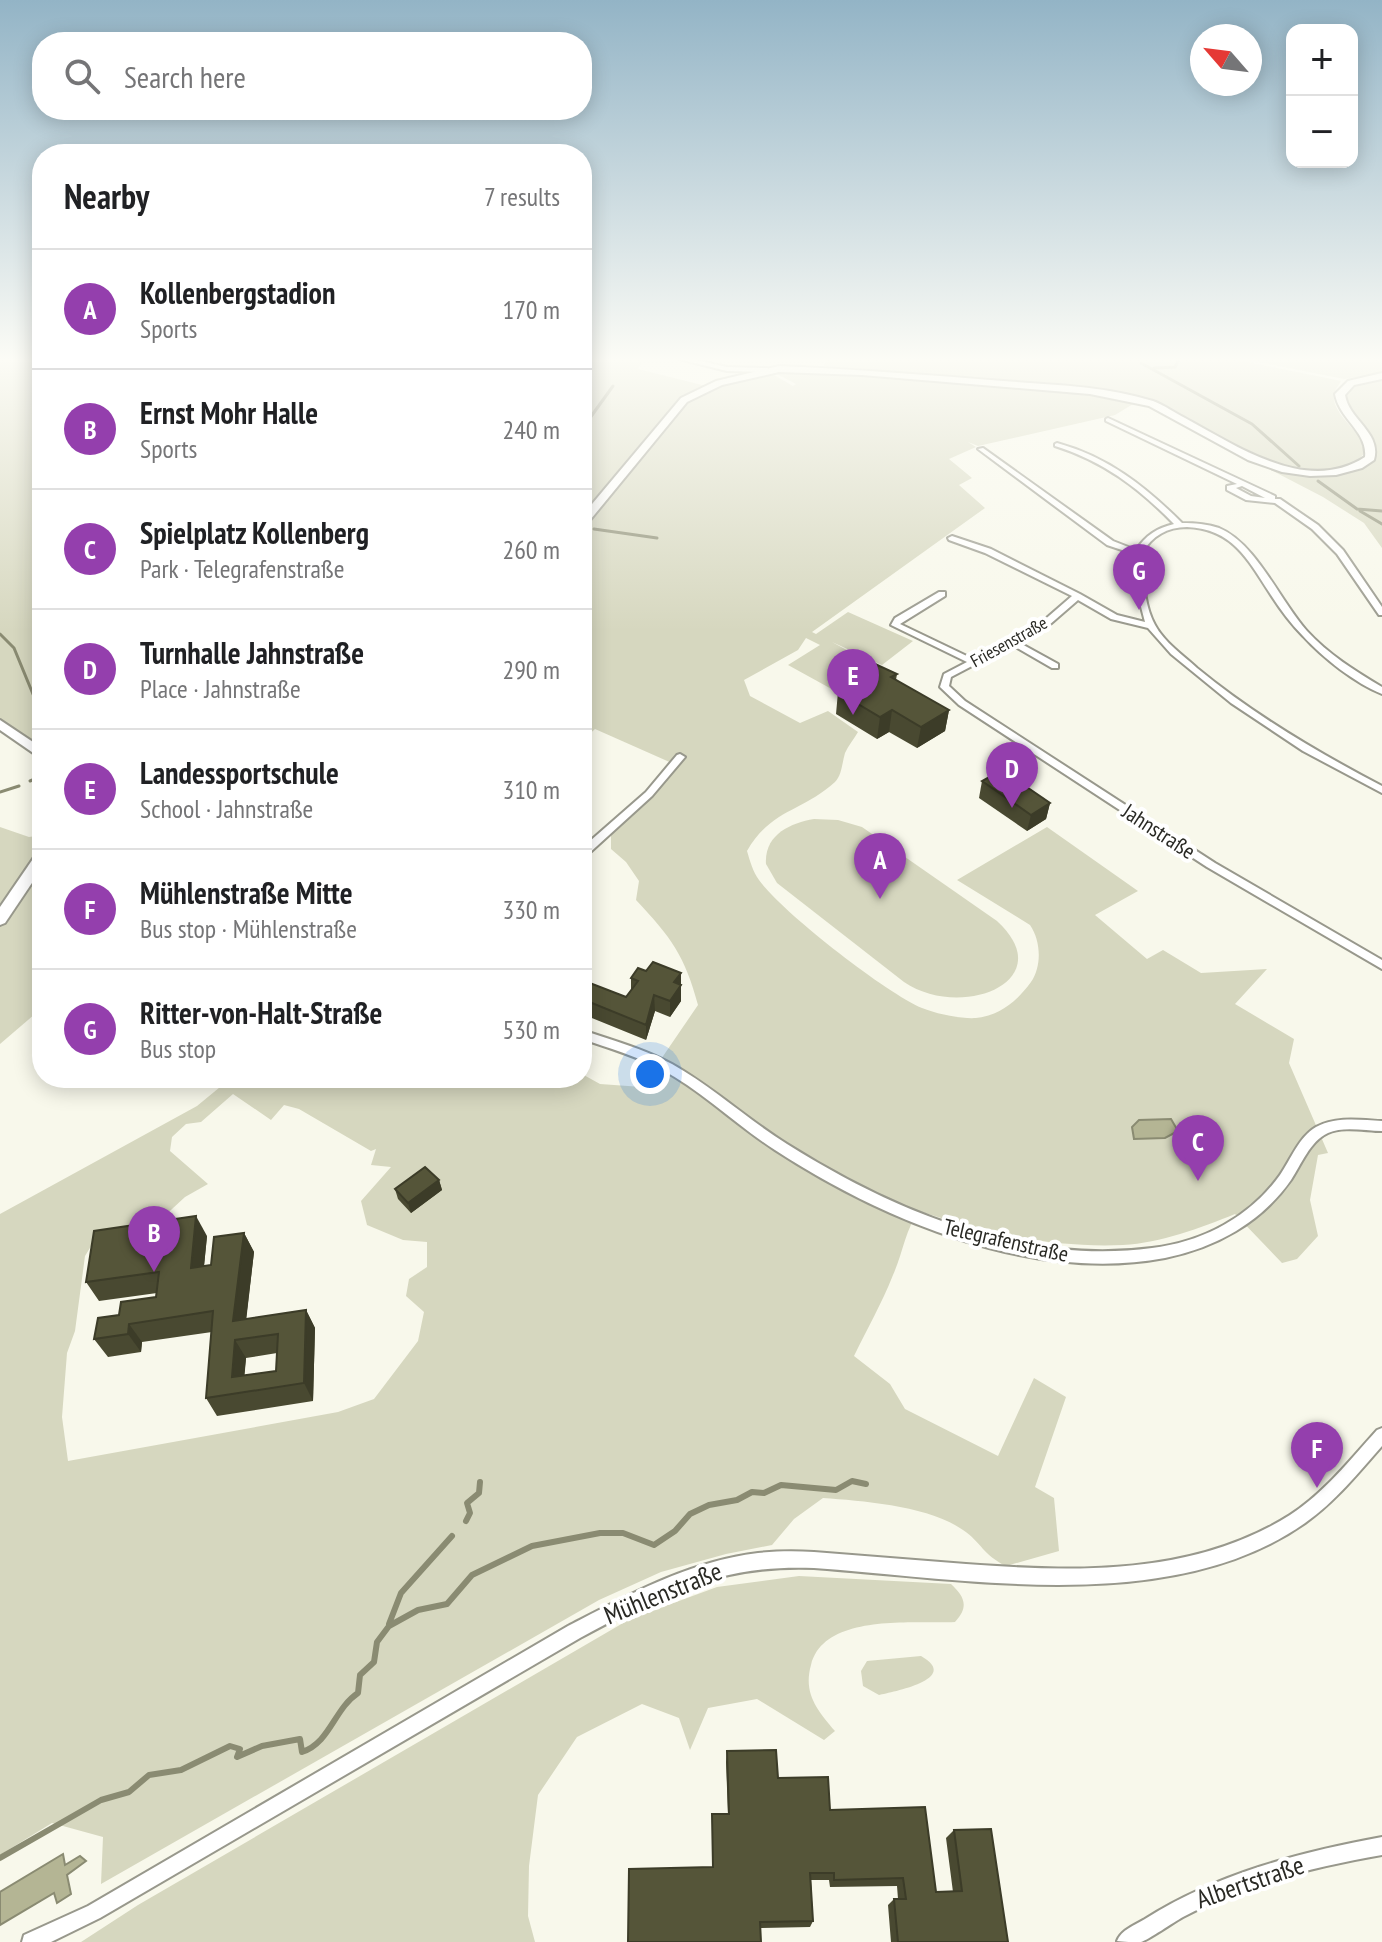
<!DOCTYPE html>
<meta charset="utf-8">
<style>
:root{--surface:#fff;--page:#f6f6f6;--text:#202124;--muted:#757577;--line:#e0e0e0;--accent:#943fad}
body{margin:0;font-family:"PT Sans Narrow",sans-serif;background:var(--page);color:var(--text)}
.controls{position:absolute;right:24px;top:24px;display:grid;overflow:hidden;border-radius:16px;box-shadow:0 4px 20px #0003}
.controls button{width:72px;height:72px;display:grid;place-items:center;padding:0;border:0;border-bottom:2px solid var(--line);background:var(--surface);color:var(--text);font:40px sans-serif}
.compass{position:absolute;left:1190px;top:24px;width:72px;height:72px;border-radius:50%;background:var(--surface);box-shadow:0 4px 20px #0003;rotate:298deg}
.you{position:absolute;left:650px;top:1074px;width:28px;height:28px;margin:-20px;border:6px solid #fff;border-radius:50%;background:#1a73e8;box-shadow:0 0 0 12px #1a73e833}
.badge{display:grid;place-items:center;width:52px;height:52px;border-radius:50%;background:var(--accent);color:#fff;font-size:26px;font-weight:700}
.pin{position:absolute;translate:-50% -66px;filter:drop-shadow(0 2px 4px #0008)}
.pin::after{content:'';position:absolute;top:42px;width:28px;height:24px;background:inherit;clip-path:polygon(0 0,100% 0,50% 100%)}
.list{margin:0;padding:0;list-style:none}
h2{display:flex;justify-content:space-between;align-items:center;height:104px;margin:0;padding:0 32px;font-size:34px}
h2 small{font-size:26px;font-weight:400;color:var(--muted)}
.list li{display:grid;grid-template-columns:52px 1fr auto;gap:24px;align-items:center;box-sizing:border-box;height:120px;padding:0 32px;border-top:2px solid var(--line)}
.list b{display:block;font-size:30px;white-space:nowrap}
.list p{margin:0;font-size:26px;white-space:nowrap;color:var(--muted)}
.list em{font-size:26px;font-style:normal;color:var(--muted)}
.icon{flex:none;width:44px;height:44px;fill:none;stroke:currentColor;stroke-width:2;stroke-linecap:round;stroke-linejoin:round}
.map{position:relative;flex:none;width:1382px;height:1942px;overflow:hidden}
.search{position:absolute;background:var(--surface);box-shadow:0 4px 20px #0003;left:32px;top:32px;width:560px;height:88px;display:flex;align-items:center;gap:20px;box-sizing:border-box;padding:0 28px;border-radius:32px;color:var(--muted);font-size:30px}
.panel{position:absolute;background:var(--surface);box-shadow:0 4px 20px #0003;left:32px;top:144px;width:560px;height:944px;border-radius:32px}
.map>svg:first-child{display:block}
.green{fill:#d6d7bf;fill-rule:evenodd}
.water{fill:#b4b594;stroke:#8a8b72;stroke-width:2}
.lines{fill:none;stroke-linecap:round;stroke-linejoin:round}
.stream-far1{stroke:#8a8b72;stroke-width:3}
.stream{stroke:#8a8b72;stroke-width:6}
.street-casing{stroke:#98988c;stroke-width:4}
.secondary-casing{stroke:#98988c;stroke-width:4}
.street{fill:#fff;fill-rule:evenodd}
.secondary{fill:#fff;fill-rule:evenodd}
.wall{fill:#494931;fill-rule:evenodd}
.shaded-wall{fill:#3c3c28}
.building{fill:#555539;stroke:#3c3c28;stroke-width:2;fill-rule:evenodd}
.labels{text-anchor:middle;stroke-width:8;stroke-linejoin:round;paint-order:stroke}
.far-street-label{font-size:18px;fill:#292924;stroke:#fff}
.street-label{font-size:22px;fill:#292924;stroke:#fff}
.near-street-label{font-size:26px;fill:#292924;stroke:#fff}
</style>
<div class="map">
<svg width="1382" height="1942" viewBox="0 0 1382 1942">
<rect width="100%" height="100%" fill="#f8f8eb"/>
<g class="green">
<polygon points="0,359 42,360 42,716 34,723 42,731 42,735 31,741 0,721"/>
<polygon points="582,359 644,359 638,369 706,386 670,410 582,518"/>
<path d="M826,359H1233L1341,381C1339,385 1336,388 1335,391C1327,411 1361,431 1366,449C1356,474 1318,471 1295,469C1257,465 1223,440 1190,422C1179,417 1168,409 1157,406C1049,378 934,377 823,368Z"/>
<polygon points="1244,359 1382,359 1382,373 1344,379"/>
<path d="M812,371L1091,392L1138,401L1115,415L978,446L968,442L976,447L949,459L972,478L959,485L985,508L812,632L816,634L848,612L913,641L882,665L832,642L882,669L878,675L849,660L868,672L837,692L788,665L820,645L806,638L798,650L744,680L750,696L800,723L828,711L858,732C854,739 848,746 845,753C842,763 842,775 835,782C802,812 771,809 747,851C750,861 753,872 759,880C782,912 885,992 922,1008C937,1014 961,1019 976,1018C1001,1015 1017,1001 1031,982C1042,966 1041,941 1030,925L957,880L1047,827L1138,891L1095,915L1147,959L1163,950L1201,973L1267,969L1235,1004L1294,1039L1289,1063L1328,1153L1318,1155L1310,1200L1318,1236L1297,1259L1282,1263L1235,1214C1200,1228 1161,1243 1123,1245C1052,1248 986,1233 919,1211C905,1230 903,1253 893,1275C882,1303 867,1329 854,1356L890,1384L905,1409L998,1456L1034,1378L1066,1397L1035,1487L1054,1498L1059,1551L1006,1566C983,1555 981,1542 963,1530C929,1506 864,1501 823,1498L794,1519L772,1545L726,1554L661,1572L599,1600L101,1884L103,1837L52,1823L0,1855V1214L197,1106L231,1078H582V1074L600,1084L642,1087L698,1005C685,956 671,937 636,900L639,881L626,862L611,849V828L674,764L595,729L582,741V526L688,402L711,388L769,372L793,386L796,384L773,372ZM233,1094L271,1120L284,1105L299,1109L371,1151L376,1149L371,1165L391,1167L361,1201L367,1225L403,1240L427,1242V1267L409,1279L406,1296L424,1312L418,1341L374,1399L338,1412L68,1461L62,1417L67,1353L75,1331L85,1256L93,1243L159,1221L185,1197L208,1184L170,1151L172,1137L186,1124L201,1122Z"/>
<polygon points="1382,378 1382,548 1364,523 1323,497 1265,467 1328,474 1374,456 1373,441 1342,398 1353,385"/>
<path d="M814,819L838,820L862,827L997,921C1062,981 961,1021 904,982L777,883L766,864C764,835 790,823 814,819Z"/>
<polygon points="0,827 29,837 42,835 42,850 0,912"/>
<polygon points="42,865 42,1008 0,1044 0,925"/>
<path d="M799,1576L951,1584C965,1597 969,1607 955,1622C912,1624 824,1613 811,1665C803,1693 817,1710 835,1731L824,1740L757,1699L708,1708L690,1750L679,1718L642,1704L577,1737L538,1795L529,1866L528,1916L535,1942H81L138,1905L630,1619L717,1587Z"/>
<path d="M921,1656C962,1679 892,1692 879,1695L863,1686L861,1671L867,1661Z"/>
</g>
<g class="water">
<polygon points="1171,1119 1178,1131 1165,1138 1134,1139 1132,1127 1139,1120"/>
<polygon points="63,1854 65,1865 80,1856 86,1861 67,1875 71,1894 57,1903 54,1893 0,1925 0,1892"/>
</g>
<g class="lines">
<g class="stream-far1">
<polyline points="1141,363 1252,424 1299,466"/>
<polyline points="1154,368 1175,367 1179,359"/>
<polyline points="582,370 589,359"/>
<polyline points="582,429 613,386"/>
<polyline points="1318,481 1357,509 1382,511"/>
<polyline points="1360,511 1382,524"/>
<polyline points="594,529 657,538"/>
<polyline points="0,634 14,648 42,716"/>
<polyline points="30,781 42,776"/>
<polyline points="0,792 19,786"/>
</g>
<g class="stream">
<polyline points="466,1521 470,1513 467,1503 479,1493 480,1482"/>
<polyline points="389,1624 401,1593 452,1536"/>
<path d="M0,1858L101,1800L129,1792L149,1775L181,1770L230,1746L240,1749L237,1757L262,1746L300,1739L302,1752C330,1743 334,1709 358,1693L360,1675L374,1662L377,1642L389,1626L418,1610L447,1604L472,1575L532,1546L600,1533H623L654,1545L675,1531L690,1514L709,1505L737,1500L752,1492L764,1493L781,1485L836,1490L852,1481L866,1484"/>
</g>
<defs>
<g id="street">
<polygon points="679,359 692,359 727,367 767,368 770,370 767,372 727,371"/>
<path d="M1108,418L1275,496V499H1280L1318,525L1343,550L1382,607V615H1379L1337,554L1312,529L1275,503L1246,500L1227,490V486L1237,484L1106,421V419ZM1242,486L1265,498L1251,496L1236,488Z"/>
<path d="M1057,443C1108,457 1145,486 1182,523C1195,523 1207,524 1219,528C1256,543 1280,601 1307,631C1328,654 1355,671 1382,687V694C1355,683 1323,658 1303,636C1290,623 1279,608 1269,592C1247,558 1232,529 1187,527C1167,527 1152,536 1142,553C1144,577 1143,603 1155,625C1164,642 1183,655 1197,668C1254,715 1317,752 1382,786V793L1303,751L1231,703L1171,654L1148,628L1111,619L1078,600L1048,626L1018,642L1058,664V668H1052L1012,645L951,677L949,686L965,701L1215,863L1382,960V969L1207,867L959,705L940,687L944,674L967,662L891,625L895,618L939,592H945V596L900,624L973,659L1042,622L1072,596L985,553L949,540L948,538L952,536L991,549L1080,594L1117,615L1145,622L1139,599L1134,554L1107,545L978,449L983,448L1113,541L1136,550C1146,535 1157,528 1174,524C1139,488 1103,461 1055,446V444Z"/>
<polygon points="680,754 685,757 652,796 586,856 582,857 582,848 646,792 677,755"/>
<path d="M582,1030C612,1040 644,1049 672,1064C713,1087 747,1119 787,1144C895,1212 1023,1265 1152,1248C1203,1242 1250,1217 1280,1175C1291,1159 1299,1137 1316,1127C1336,1116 1361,1120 1382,1121V1131C1365,1131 1344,1126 1328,1133C1310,1141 1301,1165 1291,1180C1261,1223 1215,1248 1165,1258C1033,1283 884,1221 775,1150C736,1125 702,1091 661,1069C636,1056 609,1048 582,1039Z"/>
<path d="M1382,1428V1446C1358,1473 1335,1502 1305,1523C1172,1617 967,1579 814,1568C720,1564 660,1595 580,1638L100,1918L51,1942H22L24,1935L88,1906L568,1626C628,1595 690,1561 758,1553C777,1551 796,1551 814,1552C865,1556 915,1560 966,1564C1076,1572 1193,1576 1290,1515C1324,1493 1350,1460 1377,1430Z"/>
<path d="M1382,1837V1855C1313,1867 1245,1884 1183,1917C1174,1922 1148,1940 1141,1942C1134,1942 1123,1942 1117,1941C1121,1930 1135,1925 1145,1919C1216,1874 1300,1852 1382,1837Z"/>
</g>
<g id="secondary">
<path d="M779,366C854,369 928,375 1003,381C1053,385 1105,386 1153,401C1164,405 1175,413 1185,418C1237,446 1307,495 1365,457C1368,432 1339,419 1335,394L1348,381L1382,373V379L1354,385L1345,395C1349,420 1382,433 1374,460L1362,468L1336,475L1310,476L1282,472L1248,460L1149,406L1090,394L862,375L779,372L722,385L687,402L586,525L582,526V516L681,398L716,381Z"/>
<polygon points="0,720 42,748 42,759 0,730"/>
<polygon points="42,852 42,868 5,923 0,925 0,907 37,853"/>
</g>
</defs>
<use href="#street" class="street-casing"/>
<use href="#secondary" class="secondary-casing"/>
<use href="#street" class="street"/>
<use href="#secondary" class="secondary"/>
</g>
<g class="wall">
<polygon points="897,674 896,680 949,710 945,731 917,748 889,732 877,739 836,714 838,692 849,686 850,679"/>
<polygon points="982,781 1050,803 1046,819 1027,831 979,798"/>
<polygon points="681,973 681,1001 670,1017 655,1011 646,1040 582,1014 582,980 626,997 631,990 631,978"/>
<polygon points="439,1180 442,1190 411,1213 398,1199 395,1189"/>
<path d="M244,1233L254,1252L246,1319L306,1310L315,1328L313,1401L217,1416L206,1398L212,1332L142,1342L141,1352L108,1357L94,1339L119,1315L156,1297L157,1293L99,1301L86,1282L207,1236L204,1266L211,1265ZM277,1353L276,1371L244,1376L246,1358Z"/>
<polygon points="727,1751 778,1778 830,1810 936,1892 953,1892 946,1838 954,1830 1008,1942 891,1942 888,1905 894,1899 898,1899 897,1886 830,1887 829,1880 811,1880 813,1921 810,1927 760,1928 712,1867 712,1814 728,1814 726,1762"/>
</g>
<g class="shaded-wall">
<polygon points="892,710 889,732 877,739 880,717"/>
<polygon points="949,710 945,731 917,748 921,727"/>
<polygon points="1050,803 1046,819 1027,831 1031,815"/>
<polygon points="681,973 681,1001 670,1017 670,1001 674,982"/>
<polygon points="654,995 655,1011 646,1040 646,1025"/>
<polygon points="439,1180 442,1190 411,1213 408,1203"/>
<polygon points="196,1216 207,1236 202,1286 191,1268"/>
<polygon points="244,1233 254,1252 244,1339 233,1321"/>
<polygon points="306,1310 315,1328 313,1401 304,1383"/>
<polygon points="129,1324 142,1342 141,1352 128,1334"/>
<polygon points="235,1340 246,1358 243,1393 232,1377"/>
</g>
<g class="building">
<polygon points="875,664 897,674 891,677 949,710 921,727 892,710 880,717 838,692 855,682 850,679"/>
<polygon points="1002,770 1050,803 1031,815 982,781"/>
<polygon points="653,962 681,973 674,982 681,985 670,1001 654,995 646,1025 582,999 582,980 626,997 638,981 631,978 638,968 646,971"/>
<polygon points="425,1167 439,1180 408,1203 395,1189"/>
<path d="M196,1216L191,1268L211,1265L214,1237L244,1233L233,1321L306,1310L304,1383L206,1398L213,1311L129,1324L128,1334L94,1339L98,1318L119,1315L121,1302L156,1297L159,1272L86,1282L94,1231ZM278,1334L276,1371L232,1377L235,1340Z"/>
<polygon points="776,1750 778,1778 828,1777 830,1810 925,1807 936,1892 962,1891 954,1830 991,1829 1008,1942 898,1942 894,1899 906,1899 903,1878 834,1880 834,1873 810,1873 813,1921 760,1922 761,1942 628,1942 629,1869 713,1867 712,1814 729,1814 727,1751"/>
</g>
<linearGradient id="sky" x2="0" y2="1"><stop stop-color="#93b4c6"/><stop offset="0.57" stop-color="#fcfcf6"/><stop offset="1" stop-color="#fcfcf6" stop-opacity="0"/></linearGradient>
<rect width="1382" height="631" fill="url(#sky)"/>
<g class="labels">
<g class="far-street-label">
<text transform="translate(1009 642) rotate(-29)" y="6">Friesenstraße</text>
</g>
<g class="street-label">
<text transform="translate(1159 831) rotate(33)" y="8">Jahnstraße</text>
<text transform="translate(1006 1240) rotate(13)" y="8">Telegrafenstraße</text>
</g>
<g class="near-street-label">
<text transform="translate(663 1593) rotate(-22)" y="9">Mühlenstraße</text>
<text transform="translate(1250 1882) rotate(-19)" y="9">Albertstraße</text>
</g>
</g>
</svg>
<div class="controls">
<button>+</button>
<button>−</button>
</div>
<svg class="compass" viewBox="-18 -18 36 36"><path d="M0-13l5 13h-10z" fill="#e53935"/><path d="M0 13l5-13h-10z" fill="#757577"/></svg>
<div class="you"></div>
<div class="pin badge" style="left:880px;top:899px">A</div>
<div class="pin badge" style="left:154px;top:1272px">B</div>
<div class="pin badge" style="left:1198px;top:1181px">C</div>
<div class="pin badge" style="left:1012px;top:808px">D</div>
<div class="pin badge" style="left:853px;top:715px">E</div>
<div class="pin badge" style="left:1317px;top:1488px">F</div>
<div class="pin badge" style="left:1139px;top:610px">G</div>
<div class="search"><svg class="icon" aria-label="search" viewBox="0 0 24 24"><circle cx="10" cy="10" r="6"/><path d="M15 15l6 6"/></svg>Search here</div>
<section class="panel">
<h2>Nearby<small>7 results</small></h2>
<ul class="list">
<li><span class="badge">A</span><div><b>Kollenbergstadion</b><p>Sports</p></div><em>170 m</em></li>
<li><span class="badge">B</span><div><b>Ernst Mohr Halle</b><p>Sports</p></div><em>240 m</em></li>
<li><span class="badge">C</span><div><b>Spielplatz Kollenberg</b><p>Park · Telegrafenstraße</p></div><em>260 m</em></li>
<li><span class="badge">D</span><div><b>Turnhalle Jahnstraße</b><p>Place · Jahnstraße</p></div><em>290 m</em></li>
<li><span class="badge">E</span><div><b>Landessportschule</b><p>School · Jahnstraße</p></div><em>310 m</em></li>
<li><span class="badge">F</span><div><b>Mühlenstraße Mitte</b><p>Bus stop · Mühlenstraße</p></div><em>330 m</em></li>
<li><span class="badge">G</span><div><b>Ritter-von-Halt-Straße</b><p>Bus stop</p></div><em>530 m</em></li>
</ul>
</section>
</div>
